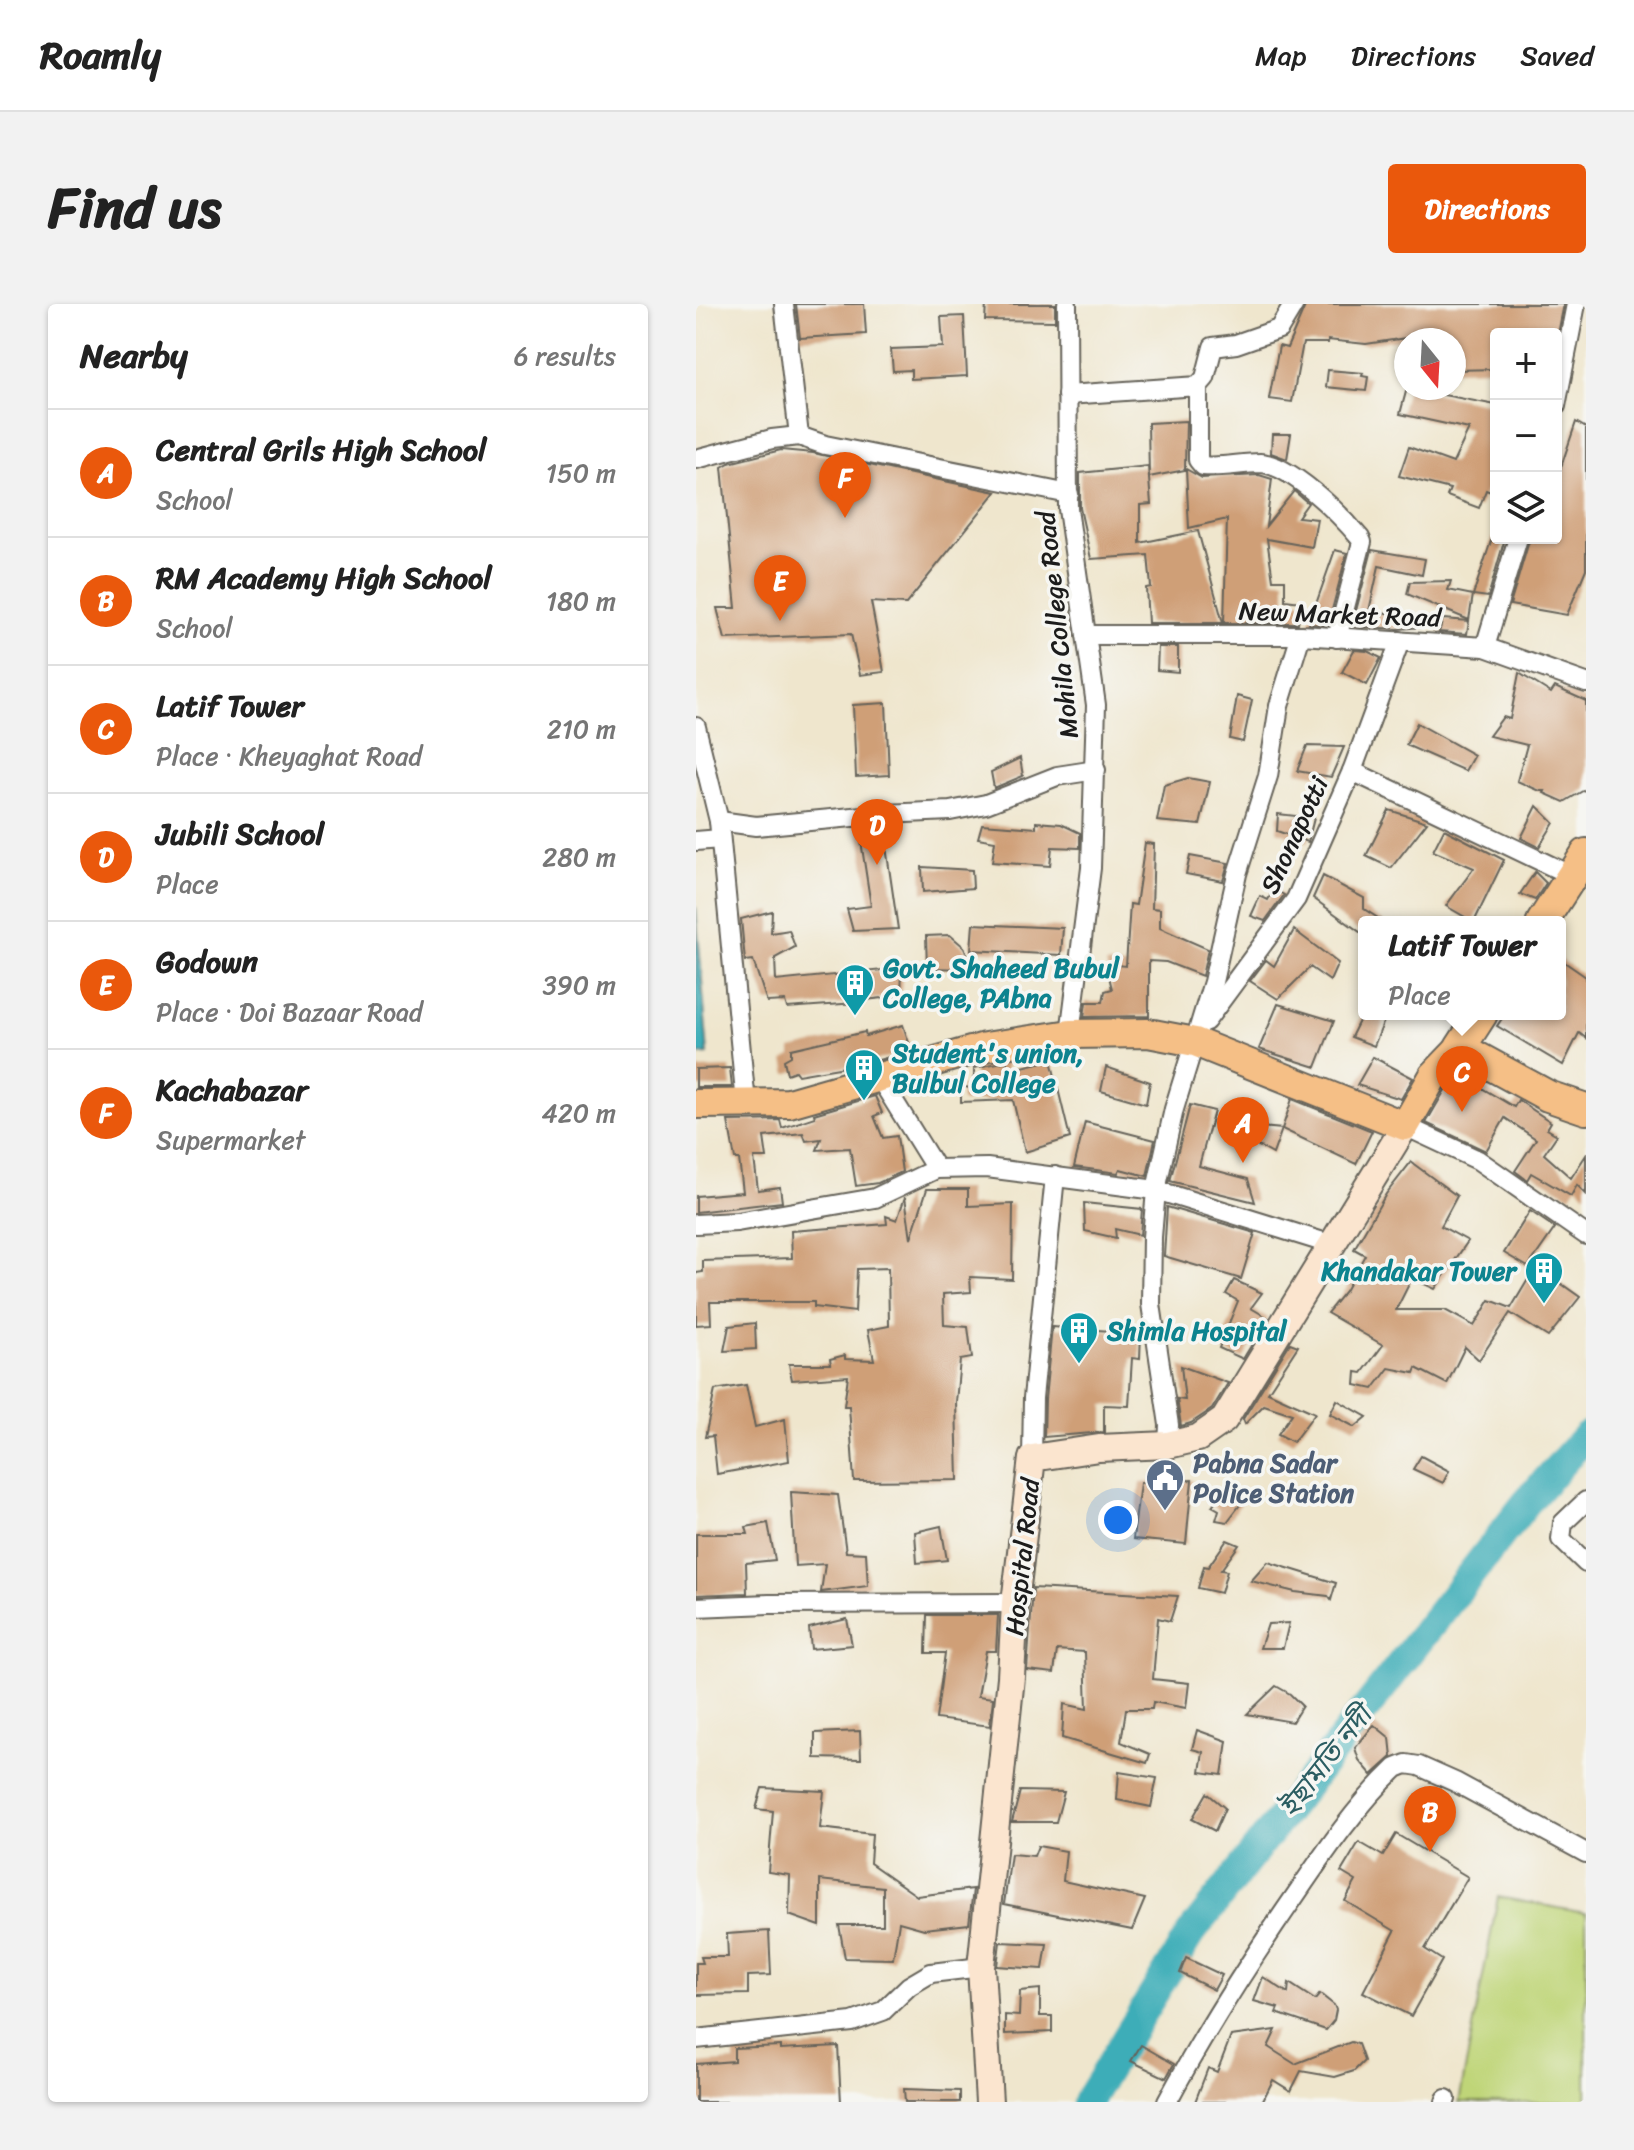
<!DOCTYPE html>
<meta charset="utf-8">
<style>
:root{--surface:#fff;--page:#f2f2f2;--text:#222;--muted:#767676;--line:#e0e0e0;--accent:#ea580c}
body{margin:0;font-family:Sriracha,"Noto Sans Bengali",sans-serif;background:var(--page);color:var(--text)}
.controls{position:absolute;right:24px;top:24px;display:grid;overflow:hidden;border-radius:8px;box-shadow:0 2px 6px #0004}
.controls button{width:72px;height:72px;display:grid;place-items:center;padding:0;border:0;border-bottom:2px solid var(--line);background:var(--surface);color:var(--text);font:40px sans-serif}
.compass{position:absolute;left:698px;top:24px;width:72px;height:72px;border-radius:50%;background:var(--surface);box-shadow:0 2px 6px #0004;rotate:162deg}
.you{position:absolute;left:422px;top:1216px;width:28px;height:28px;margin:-20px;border:6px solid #fff;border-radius:50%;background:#1a73e8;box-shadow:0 0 0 12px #1a73e833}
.badge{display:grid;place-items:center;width:52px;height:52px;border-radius:50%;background:var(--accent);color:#fff;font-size:26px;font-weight:700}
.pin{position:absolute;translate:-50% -66px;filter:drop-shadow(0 2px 4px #0008)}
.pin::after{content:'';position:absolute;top:42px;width:28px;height:24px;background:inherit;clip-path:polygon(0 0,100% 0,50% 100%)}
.popup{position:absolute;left:662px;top:612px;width:208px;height:104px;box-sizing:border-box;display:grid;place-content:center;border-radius:8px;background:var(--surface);filter:drop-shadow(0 2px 6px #0005);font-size:26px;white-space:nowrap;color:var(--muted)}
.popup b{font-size:30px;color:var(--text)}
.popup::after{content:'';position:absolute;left:50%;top:100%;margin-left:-16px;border:16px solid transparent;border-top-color:var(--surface)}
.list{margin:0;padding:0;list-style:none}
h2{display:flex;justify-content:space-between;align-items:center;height:104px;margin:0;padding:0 32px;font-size:34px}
h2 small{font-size:26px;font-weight:400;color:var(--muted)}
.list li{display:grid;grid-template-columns:52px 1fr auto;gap:24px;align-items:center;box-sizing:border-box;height:128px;padding:0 32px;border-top:2px solid var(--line)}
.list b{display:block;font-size:30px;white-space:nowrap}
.list p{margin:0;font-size:26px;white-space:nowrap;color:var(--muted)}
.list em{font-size:26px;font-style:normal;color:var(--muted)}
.icon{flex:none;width:44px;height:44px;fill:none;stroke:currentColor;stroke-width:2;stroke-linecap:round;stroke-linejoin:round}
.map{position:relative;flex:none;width:890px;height:1798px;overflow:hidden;border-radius:8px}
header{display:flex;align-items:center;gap:48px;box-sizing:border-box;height:112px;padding:0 40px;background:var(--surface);border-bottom:2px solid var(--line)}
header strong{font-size:38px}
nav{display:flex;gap:44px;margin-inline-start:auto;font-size:28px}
.intro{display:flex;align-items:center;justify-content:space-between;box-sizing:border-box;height:192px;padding:0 48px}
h1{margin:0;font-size:56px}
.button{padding:20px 36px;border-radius:8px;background:var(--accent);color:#fff;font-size:28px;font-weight:700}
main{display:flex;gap:48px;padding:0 48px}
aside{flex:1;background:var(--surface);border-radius:8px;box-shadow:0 2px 6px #0004}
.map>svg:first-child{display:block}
.green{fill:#bfd578;stroke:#6e784a;stroke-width:2}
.water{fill:#3dadb8;stroke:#2c646a;stroke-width:2}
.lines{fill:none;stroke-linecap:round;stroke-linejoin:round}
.river{stroke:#3dadb8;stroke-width:30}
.building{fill:#cf9f77}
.minor-casing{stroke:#66635a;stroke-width:22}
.secondary-casing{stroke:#66635a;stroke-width:30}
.primary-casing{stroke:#66635a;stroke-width:32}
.trunk-casing{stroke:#66635a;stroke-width:34}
.minor{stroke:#fff;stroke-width:18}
.secondary{stroke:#fbe5cf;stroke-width:26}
.primary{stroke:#f5bf86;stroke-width:28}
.trunk{stroke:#f5bf86;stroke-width:30}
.labels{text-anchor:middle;stroke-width:7;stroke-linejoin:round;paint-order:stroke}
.street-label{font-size:26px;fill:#1c1c1c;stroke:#f6f6f2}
.culture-label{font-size:26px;font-weight:bold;fill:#0d838f;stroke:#f6f6f2;text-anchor:start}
.service-label{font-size:26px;font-weight:bold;fill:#4e5e75;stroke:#f6f6f2;text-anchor:start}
.water-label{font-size:28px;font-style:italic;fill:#2b5d62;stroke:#f6f6f2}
</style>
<header>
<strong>Roamly</strong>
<nav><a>Map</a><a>Directions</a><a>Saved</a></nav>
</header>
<div class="intro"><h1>Find us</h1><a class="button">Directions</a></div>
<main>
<aside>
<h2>Nearby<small>6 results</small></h2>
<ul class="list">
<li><span class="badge">A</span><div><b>Central Grils High School</b><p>School</p></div><em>150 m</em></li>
<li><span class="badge">B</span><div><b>RM Academy High School</b><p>School</p></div><em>180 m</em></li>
<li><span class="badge">C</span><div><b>Latif Tower</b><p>Place · Kheyaghat Road</p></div><em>210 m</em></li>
<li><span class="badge">D</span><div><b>Jubili School</b><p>Place</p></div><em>280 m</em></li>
<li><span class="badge">E</span><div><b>Godown</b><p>Place · Doi Bazaar Road</p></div><em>390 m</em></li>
<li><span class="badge">F</span><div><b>Kachabazar</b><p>Supermarket</p></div><em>420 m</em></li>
</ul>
</aside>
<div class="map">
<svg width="890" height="1798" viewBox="0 0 890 1798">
<rect width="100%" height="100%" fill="#f6f6f2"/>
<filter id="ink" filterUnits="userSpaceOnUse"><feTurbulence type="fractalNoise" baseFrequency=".0125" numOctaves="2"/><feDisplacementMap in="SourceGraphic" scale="16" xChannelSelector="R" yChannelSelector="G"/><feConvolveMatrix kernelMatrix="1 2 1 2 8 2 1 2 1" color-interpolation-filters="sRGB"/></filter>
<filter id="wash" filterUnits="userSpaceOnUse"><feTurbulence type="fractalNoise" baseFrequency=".006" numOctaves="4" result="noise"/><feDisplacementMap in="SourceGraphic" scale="32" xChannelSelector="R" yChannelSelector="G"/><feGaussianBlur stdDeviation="1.8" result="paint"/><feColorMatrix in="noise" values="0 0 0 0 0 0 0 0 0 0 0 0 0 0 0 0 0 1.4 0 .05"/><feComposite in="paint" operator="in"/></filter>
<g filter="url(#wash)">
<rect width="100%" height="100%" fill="#efe6cd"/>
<polygon class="green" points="802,1593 890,1609 890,1798 763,1798"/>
<polygon class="water" points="0,603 12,750 0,751"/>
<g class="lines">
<polyline class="river" points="391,1798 495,1629 830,1199 890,1132"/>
</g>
<g id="blocks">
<g class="building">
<polygon points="100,0 168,0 170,30 104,34"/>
<polygon points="290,0 359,0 359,17 289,16"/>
<polygon points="610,0 868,0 862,30 800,30 800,65 758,66 758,36 717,36 717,33 670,40 632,36 632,39 607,39 596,98 573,95 583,42 591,44"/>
<polygon points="268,12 271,72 215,75 215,66 197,67 195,45 247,43 245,13"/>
<polygon points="632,66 667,69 666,72 672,73 670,87 630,83"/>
<polygon points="711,84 800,101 800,190 790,186 783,204 751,192 754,185 703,172 713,143 757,159 773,125 704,110"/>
<polygon points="490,117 489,166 453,173 452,119"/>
<polygon points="880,118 890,124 890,265 871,311 814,301 834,234 860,234 860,178"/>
<polygon points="576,130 595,130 591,155 575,149"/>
<polygon points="85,146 117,149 300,188 210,300 175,298 188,368 164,371 155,330 29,335 21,304 40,304 26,163 33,159"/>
<polygon points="452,162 455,200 444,201 444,239 502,227 527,319 452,319 450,284 455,283 452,251 395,255 384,204 384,169"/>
<polygon points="490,165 506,174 563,171 576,175 570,222 598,187 612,199 602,213 621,215 616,243 571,235 577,276 589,276 589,296 606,298 602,319 528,319 531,215 493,224"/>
<polygon points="796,234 809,234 792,293 777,291"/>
<polygon points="639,246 651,249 632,321 613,320"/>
<polygon points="676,246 729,255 726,271 683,262 673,307 739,314 739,322 702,325 656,322"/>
<polygon points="755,277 752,286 777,291 773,316 711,290 714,278"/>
<polygon points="747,315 773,317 771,330 743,328"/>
<polygon points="462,343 482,343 482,368 461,366"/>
<polygon points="658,346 671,347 685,354 671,381 646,368"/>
<polygon points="823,369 855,389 859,383 890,397 890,485 868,498 848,489 849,487 844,487 821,477 831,441 793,432 807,413 814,415"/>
<polygon points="541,392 556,396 547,438 534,435"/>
<polygon points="190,399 193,471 160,473 157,401"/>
<polygon points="721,419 778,451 769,467 710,441"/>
<polygon points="611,442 648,443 635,473 601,467"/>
<polygon points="324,454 327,472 298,484 295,468"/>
<polygon points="492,474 514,478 504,521 461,517 468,481"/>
<polygon points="841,502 858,519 843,543 825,534"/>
<polygon points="693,506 731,518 695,564 670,552"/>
<polygon points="582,510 618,514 612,538 581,527"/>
<polygon points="340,518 365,520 384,529 384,544 356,543 354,562 296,558 299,537 282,534 286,520 340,524"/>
<polygon points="187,522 202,625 157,627 151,605 175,602 163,524"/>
<polygon points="748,525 808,556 778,618 750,602 778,564 737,547"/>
<polygon points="449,539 458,540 456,604 464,605 464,624 512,645 506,672 470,658 453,657 453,712 388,713 390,698 407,698 409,687 416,685 410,660 430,662 434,600 440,601"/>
<polygon points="494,552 532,559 527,577 490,570"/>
<polygon points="226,563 276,566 277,584 227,588"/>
<polygon points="839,568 850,579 839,596 824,590"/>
<polygon points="627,572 668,594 668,605 688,618 668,618 668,631 617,594"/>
<polygon points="578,585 588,591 569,617 555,612 564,592 572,596"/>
<polygon points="76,607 75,629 93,626 99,643 79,654 80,677 206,664 205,692 160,697 160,699 91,704 89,697 71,698 57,656 49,657 45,615"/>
<polygon points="277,620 367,624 365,651 275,646"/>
<polygon points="598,626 642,659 634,677 614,663 582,695 554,677 570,656 578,662"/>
<polygon points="254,631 268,643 277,665 231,664 230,632"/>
<polygon points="864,655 890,673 890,734 883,729 867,761 801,722 809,710 864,710"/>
<polygon points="582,700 638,717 620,763 563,745"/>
<polygon points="668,707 668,710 674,710 688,717 678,742 655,733"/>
<polygon points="207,721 214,742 205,744 207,749 172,759 102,771 99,767 91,770 88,756 95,752 95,745 169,728 170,732"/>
<polygon points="677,753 717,774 705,795 661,781"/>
<polygon points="355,756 374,834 329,848 317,796 265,798 265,782 278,785 278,764 311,757 310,767"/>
<polygon points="410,763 454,778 450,800 405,787"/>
<polygon points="34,764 36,783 0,783 0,765"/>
<polygon points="762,770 818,803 822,796 855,818 851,825 861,831 848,850 875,874 890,851 890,890 881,881 875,892 835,869 831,876 819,867 840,835 809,814 790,847 730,819 752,781"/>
<polygon points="179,792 186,809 178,812 187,834 201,832 206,868 182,879 160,882 154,844 121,846 125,835 110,837 107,829 68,833 71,854 58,854 62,886 84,883 86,898 0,908 0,892 47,888 43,855 39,855 32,817 84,816 86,824 119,813 118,810"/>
<polygon points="596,795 676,827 660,860 586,825"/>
<polygon points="494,801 518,807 503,862 552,875 559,898 474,877"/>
<polygon points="389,818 459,836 451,872 424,865 422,869 378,863"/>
<polygon points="564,823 586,825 577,850 559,840"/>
<polygon points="715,858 761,892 745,922 772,937 739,985 716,974 700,1006 749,1006 778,1022 794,996 815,1004 840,962 884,993 852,1033 814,1009 783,1056 769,1043 751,1080 720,1064 718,1069 693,1064 677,1085 659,1081 660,1068 666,1069 687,1041 631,1009 649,987 669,951 658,945 690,890"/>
<polygon points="231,885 272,885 272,902 317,900 316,975 274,973 275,988 247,990 248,1021 272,1023 276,1054 264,1056 260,1098 262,1176 158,1177 153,1102 148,1102 152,1072 96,1076 93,1060 135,1060 134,1055 149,1051 149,1055 178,1056 172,1026 193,1022 192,964 161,965 159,1008 118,1003 118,998 14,998 15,1020 0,1021 0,969 7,968 7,957 96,954 95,927 191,920 190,912 201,916 209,893 215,934"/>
<polygon points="388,899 446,905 444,931 419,925 420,934 389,927"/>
<polygon points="471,903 559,929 545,975 468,952"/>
<polygon points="834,907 859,924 832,963 808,949"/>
<polygon points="538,976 566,989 555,1004 572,1014 547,1055 523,1044 542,997 530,990"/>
<polygon points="59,1019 60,1045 28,1047 33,1022"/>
<polygon points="356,1023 445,1029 444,1055 436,1054 433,1102 408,1101 408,1128 348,1133 349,1095"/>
<polygon points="594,1039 602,1042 572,1088 619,1109 597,1138 582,1130 596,1110 568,1101 549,1120 547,1115"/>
<polygon points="485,1062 532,1079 516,1105 495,1119 485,1122 481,1095 489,1096"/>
<polygon points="50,1081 59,1123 89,1115 93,1157 21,1170 17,1132 9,1133 19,1086"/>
<polygon points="641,1096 671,1113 659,1123 634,1110"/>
<polygon points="725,1152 753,1167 747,1179 717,1165"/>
<polygon points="496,1176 490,1240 437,1235 444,1179"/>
<polygon points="95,1188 142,1191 150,1248 170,1249 172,1282 125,1288 129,1260 99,1262"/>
<polygon points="523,1192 547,1197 531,1218 520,1216 523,1206 516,1202"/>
<polygon points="72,1219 79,1256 50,1259 51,1289 0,1291 0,1230 52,1230 50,1223"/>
<polygon points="245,1222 251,1256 221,1259 219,1228"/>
<polygon points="531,1236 543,1241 525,1266 531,1267 525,1289 502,1284 508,1262 512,1263"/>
<polygon points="572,1258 640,1279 635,1296 632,1292 599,1288 555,1277"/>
<polygon points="337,1284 482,1292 474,1317 462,1314 457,1375 493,1379 490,1404 457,1398 456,1405 430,1405 425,1438 454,1450 451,1459 366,1434 368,1400 391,1405 389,1348 361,1346 358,1369 331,1366"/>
<polygon points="231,1311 302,1311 300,1347 290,1347 282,1392 297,1394 294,1422 240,1415 249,1349 230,1349"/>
<polygon points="151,1315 156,1341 115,1345 113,1324"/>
<polygon points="593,1319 587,1344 564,1344 572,1320"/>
<polygon points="580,1382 594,1390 606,1402 596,1418 551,1410"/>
<polygon points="678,1421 694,1434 696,1453 676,1471 663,1456 659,1444"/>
<polygon points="501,1426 531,1437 526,1471 504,1468 507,1448 496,1445"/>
<polygon points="164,1427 165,1455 119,1454 119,1429"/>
<polygon points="423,1468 461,1474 455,1503 421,1496"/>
<polygon points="66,1484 128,1487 124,1524 176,1530 174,1559 221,1592 277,1585 273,1620 228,1625 203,1618 197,1655 149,1654 143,1621 187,1621 187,1583 124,1576 124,1622 93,1611 94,1571 72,1568 77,1507 60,1505"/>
<polygon points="324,1487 368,1488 360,1518 316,1518"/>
<polygon points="511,1489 529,1504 519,1527 496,1515"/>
<polygon points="700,1530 772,1573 729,1645 746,1656 715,1712 667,1688 699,1627 649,1597 660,1577 645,1568 663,1538 687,1552"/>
<polygon points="342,1542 370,1547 367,1577 449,1595 436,1626 308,1600 315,1550 338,1552"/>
<polygon points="73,1627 75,1671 52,1672 52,1690 0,1691 0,1659 7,1659 5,1653 32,1653 31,1630"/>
<polygon points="304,1638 351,1640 347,1665 301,1662"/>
<polygon points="490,1654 526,1671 518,1686 484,1669"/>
<polygon points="567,1673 592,1689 593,1679 619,1696 624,1690 638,1701 640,1706 638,1716 630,1726 580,1709 582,1704 558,1697"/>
<polygon points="344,1685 344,1712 356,1712 356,1728 309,1730 309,1711 323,1712 324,1687"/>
<polygon points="580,1726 572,1743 599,1760 655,1738 662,1740 668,1757 658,1767 639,1773 605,1767 595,1787 577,1776 566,1798 499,1798 512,1764 521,1768 535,1732"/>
<polygon points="445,1741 478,1760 470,1774 435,1757"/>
<polygon points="84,1742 84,1745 142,1742 145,1798 0,1798 0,1760 38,1757 38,1744"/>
<polygon points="208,1785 264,1787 264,1798 209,1798"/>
</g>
</g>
</g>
<g filter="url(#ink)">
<use href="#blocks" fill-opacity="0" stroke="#66635a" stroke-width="2"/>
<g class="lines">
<defs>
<g id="minor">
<polyline points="88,0 103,132"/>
<polyline points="371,0 372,205 400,401 395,564 374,730"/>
<path d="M502,82V156L507,162C526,164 545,159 564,159C594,160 645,211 664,234L666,238L641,334"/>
<polyline points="371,91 502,82 509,74 517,43 540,40 583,25 598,0"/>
<polyline points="860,102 880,0"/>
<polyline points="0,155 76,135 103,132 129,141 373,190"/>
<polyline points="390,331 605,331 789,343 890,379"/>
<polyline points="789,343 822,234"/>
<polyline points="0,423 23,517 50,800"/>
<polyline points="656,467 876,572"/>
<polyline points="23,517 60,522 189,510 254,507 290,500 361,472 400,466"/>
<polyline points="0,537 24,535"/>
<polyline points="510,717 600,595 656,467 704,337"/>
<polyline points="183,773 240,865"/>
<polyline points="709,822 782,856 890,931"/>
<polyline points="0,920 41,918 179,894 240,865 291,864 460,886 637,941"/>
<polyline points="472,1141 473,1121 455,1000 456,933 460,886 478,805 517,678 541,570 572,472 583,402 605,331"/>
<polyline points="336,1154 337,1094 359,872"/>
<polyline points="890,1197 867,1219 865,1235 890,1259"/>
<polyline points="0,1303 73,1300 319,1299"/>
<polyline points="0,1735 156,1718 187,1707 213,1682 235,1669 285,1663"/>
<path d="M471,1798C510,1725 554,1657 601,1589C631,1545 661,1501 700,1464L710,1460L723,1462L759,1478L890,1549"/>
<polyline points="749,1798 750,1795"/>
</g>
<polyline id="secondary" points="293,1798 285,1663 315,1373 319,1299 336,1154 403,1144 472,1141 502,1134 528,1116 709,822"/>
<polyline id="primary" points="0,800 93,799 289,743 374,730 452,729 499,738 709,822 738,771 764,744"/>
<g id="trunk">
<polyline points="846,618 890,550"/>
<polyline points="786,710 764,744 852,792 890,805"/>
</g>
</defs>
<use href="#minor" class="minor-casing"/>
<use href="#secondary" class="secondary-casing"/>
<use href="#primary" class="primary-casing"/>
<use href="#trunk" class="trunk-casing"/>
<use href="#minor" class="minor"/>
<use href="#secondary" class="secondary"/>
<use href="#primary" class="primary"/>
<use href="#trunk" class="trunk"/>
</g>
</g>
<defs>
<symbol id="building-pin" viewBox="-11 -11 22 30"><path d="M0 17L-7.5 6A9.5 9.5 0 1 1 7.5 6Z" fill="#0f9aa8" stroke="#f6f6f2"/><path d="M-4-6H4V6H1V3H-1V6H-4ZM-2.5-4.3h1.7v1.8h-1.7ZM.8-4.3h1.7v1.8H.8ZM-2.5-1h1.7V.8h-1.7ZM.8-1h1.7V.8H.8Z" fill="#fff"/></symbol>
<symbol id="civic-pin" viewBox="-11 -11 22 30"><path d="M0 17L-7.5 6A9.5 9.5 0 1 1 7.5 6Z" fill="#5c6f8a" stroke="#f6f6f2"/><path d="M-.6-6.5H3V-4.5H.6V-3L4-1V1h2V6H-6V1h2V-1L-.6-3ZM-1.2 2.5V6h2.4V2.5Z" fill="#fff"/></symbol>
</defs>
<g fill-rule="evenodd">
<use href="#building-pin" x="137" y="657" width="44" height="60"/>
<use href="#building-pin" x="146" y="742" width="44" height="60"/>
<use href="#building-pin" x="826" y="945" width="44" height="60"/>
<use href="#building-pin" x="361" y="1005" width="44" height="60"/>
<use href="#civic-pin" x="447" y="1152" width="44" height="60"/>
</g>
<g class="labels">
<g class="street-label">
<text transform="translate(644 310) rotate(2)" y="9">New Market Road</text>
<text transform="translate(361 321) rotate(-96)" y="9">Mohila College Road</text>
<text transform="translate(598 531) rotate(-65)" y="9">Shonapotti</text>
<text transform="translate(326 1253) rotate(-84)" y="9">Hospital Road</text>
</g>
<g class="culture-label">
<text x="187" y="673">Govt. Shaheed Bubul<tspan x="187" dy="30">College, PAbna</tspan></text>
<text x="196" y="758">Student's union,<tspan x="196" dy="30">Bulbul College</tspan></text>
<text x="820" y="976" text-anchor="end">Khandakar Tower</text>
<text x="411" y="1036">Shimla Hospital</text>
</g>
<g class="service-label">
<text x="497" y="1168">Pabna Sadar<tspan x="497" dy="30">Police Station</tspan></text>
</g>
<g class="water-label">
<text transform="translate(629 1457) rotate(-52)" y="10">ইছামতি নদী</text>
</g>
</g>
</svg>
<div class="controls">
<button>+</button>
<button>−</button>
<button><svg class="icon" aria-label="layers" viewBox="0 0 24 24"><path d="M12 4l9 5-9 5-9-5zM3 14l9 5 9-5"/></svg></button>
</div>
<svg class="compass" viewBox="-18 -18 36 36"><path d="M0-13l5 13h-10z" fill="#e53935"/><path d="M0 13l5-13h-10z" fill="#767676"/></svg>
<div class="you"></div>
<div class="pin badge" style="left:547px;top:859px">A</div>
<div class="pin badge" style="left:734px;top:1548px">B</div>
<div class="pin badge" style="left:766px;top:808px">C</div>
<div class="popup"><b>Latif Tower</b>Place</div>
<div class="pin badge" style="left:181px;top:561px">D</div>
<div class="pin badge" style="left:84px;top:317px">E</div>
<div class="pin badge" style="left:149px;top:214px">F</div>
</div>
</main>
